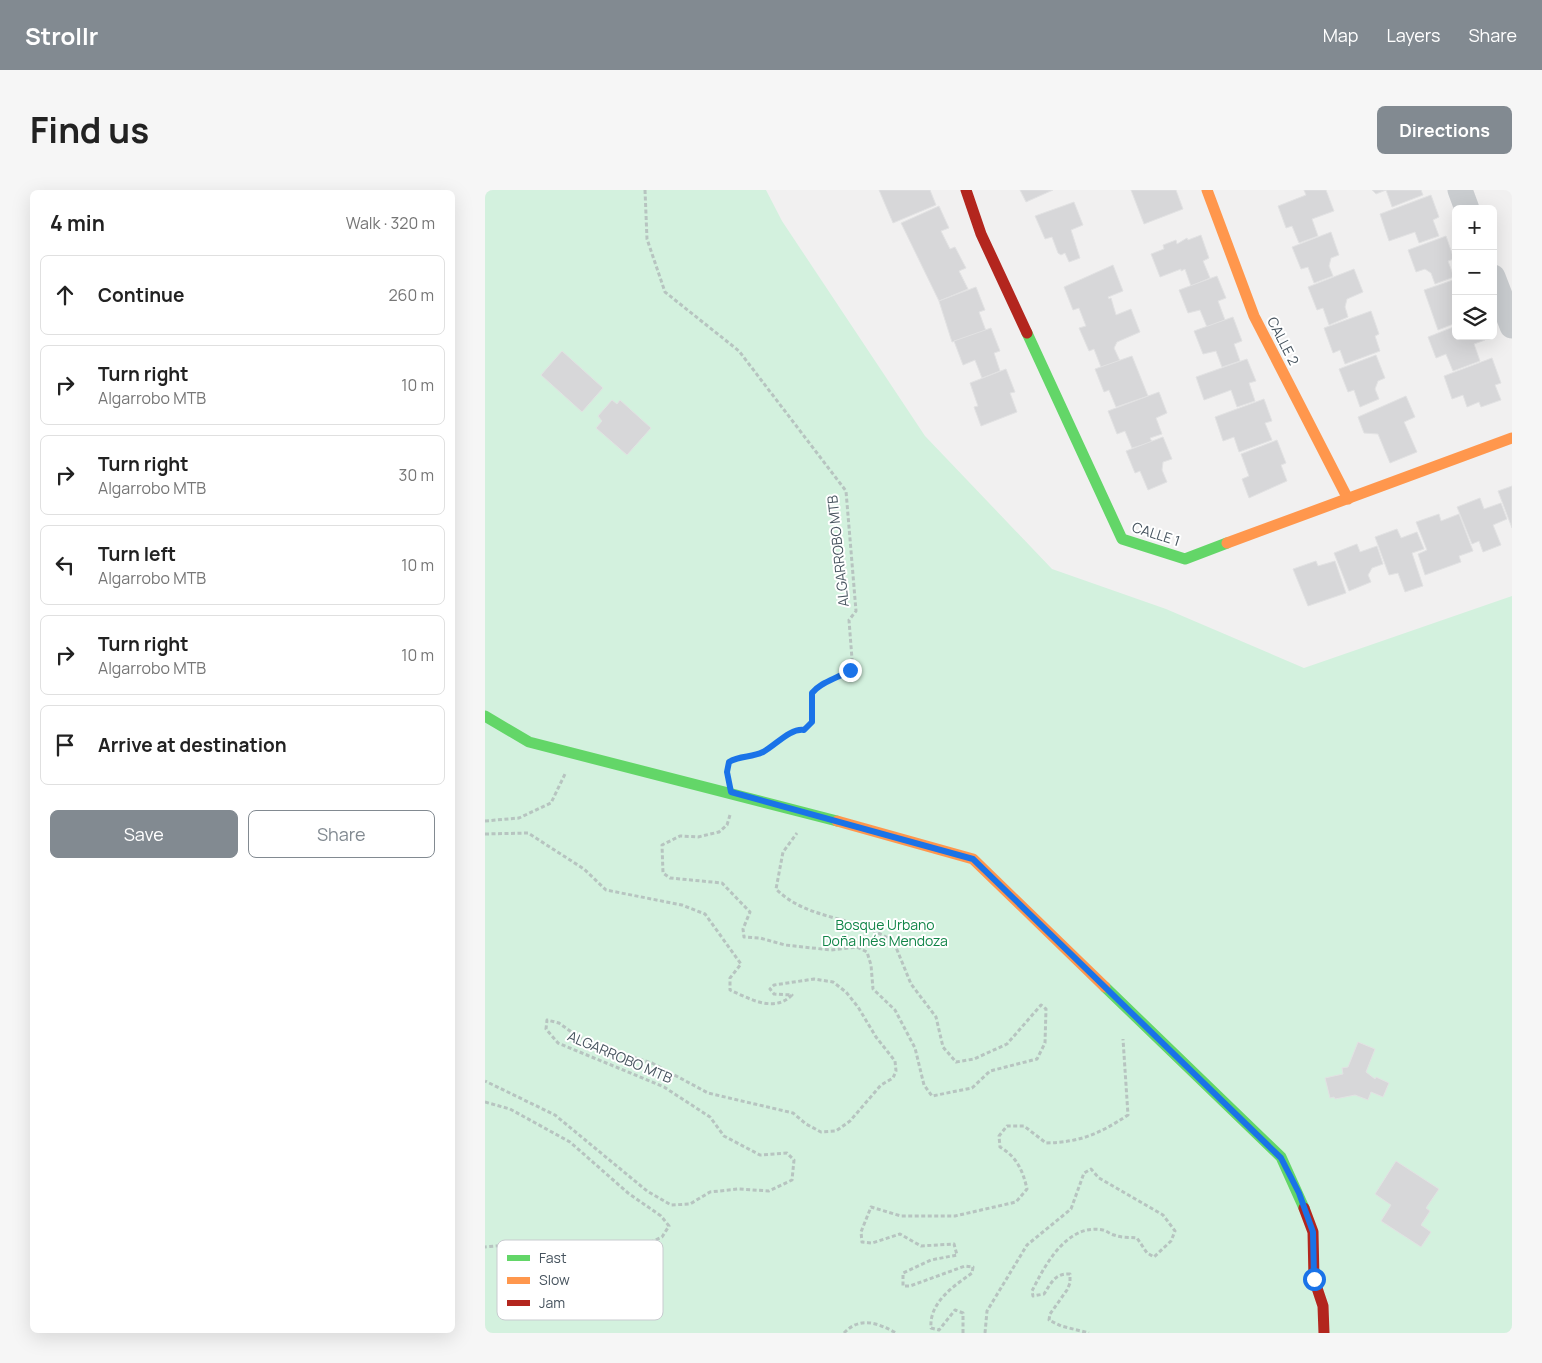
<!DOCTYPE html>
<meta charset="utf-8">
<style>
:root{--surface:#fff;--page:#f6f6f6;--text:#222;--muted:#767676;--line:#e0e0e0;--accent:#828a91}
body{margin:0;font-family:Manrope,sans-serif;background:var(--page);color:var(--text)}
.controls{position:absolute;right:15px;top:15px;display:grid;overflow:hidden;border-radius:8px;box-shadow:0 5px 20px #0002}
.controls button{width:45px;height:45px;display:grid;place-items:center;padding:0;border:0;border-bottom:1px solid var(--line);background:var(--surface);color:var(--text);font:25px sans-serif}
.stop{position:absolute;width:15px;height:15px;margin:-11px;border:4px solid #1a73e8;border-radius:50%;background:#fff}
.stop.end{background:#1a73e8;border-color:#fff;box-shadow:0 1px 5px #0008}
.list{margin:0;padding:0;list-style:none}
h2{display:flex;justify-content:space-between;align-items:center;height:65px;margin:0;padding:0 20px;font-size:21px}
h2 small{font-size:16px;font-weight:400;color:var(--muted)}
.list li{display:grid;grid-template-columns:32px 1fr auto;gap:15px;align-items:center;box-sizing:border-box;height:80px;margin:0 10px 10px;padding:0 10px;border:1px solid var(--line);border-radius:8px}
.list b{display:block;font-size:19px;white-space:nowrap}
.list p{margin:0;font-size:16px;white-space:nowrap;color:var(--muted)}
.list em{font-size:16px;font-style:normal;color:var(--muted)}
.actions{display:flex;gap:10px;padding:15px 20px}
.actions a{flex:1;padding:11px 0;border:1px solid var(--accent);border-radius:8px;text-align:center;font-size:18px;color:var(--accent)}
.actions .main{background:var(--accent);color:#fff}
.icon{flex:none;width:28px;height:28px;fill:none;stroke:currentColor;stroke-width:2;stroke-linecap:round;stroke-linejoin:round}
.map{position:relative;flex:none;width:1027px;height:1143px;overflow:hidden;border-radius:8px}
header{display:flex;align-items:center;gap:30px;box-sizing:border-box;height:70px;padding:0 25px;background:var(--accent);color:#fff}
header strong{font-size:24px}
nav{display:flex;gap:28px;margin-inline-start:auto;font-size:18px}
.intro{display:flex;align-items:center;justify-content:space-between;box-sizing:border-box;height:120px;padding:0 30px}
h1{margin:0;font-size:35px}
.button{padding:12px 22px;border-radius:8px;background:var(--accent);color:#fff;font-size:18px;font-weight:700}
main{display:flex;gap:30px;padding:0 30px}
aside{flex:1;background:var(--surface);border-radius:8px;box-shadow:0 5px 20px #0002}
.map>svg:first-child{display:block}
.green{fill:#d3f1de}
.building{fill:#d7d7d9;stroke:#e2e2e3}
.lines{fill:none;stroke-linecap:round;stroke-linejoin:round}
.path{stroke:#b7c4c0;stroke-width:3;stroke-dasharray:4 2.5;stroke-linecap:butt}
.street{stroke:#c9cccf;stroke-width:25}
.fast{stroke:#63d668;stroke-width:11}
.slow{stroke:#ff974d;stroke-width:11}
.jam{stroke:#b3261e;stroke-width:11}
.route{stroke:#1a73e8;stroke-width:6}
.labels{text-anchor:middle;stroke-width:4;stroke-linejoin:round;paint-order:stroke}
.street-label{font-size:14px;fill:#46535e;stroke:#fff}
.park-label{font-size:14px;fill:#118548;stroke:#fff}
.key{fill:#fff;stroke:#c8cbcf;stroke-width:1}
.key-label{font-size:14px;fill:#46535e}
</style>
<header>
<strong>Strollr</strong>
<nav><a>Map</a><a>Layers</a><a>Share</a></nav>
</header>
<div class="intro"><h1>Find us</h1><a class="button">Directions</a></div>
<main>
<aside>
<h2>4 min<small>Walk · 320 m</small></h2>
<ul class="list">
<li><svg class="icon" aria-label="ahead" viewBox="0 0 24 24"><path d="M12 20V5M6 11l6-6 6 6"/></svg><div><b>Continue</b></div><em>260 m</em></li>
<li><svg class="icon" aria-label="right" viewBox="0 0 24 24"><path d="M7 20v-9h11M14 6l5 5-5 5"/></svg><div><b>Turn right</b><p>Algarrobo MTB</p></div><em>10 m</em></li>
<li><svg class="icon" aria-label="right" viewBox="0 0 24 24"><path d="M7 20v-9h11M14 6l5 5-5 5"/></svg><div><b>Turn right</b><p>Algarrobo MTB</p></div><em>30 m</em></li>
<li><svg class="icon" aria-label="left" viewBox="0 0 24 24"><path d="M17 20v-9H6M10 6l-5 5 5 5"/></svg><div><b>Turn left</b><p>Algarrobo MTB</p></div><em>10 m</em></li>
<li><svg class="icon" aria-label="right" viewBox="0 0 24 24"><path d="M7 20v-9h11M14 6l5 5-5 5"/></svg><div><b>Turn right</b><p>Algarrobo MTB</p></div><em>10 m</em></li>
<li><svg class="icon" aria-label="arrive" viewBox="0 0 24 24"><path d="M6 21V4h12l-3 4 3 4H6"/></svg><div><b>Arrive at destination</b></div></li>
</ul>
<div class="actions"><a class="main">Save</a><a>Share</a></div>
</aside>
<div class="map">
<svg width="1027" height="1143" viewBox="0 0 1027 1143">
<rect width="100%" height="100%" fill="#f1f0f0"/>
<polygon class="green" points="0,0 281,0 297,31 440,246 567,379 681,419 819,478 1027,406 1027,1143 0,1143"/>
<g class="building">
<polygon points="394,0 445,0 451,15 408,33"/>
<polygon points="535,0 568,0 541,12"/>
<polygon points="646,0 691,0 698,19 659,34"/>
<polygon points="819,0 841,0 849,21 827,29 833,46 814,53 807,36 801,38 793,16 821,5"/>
<polygon points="887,0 936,0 938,5 907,17 901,0 891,4"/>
<polygon points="946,5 954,27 948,30 954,46 934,53 930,42 904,51 895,24"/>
<polygon points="589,12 598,35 586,40 595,68 584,72 580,63 576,65 573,63 567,47 560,49 550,26"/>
<polygon points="454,16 464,38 456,41 465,59 470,57 481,78 474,81 483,99 454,111 416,33"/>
<polygon points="846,42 854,65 846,68 844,76 848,86 829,93 823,77 816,79 807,57"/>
<polygon points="716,45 724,68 718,71 725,88 706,96 700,79 696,81 696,79 675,87 666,64 679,59 678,55 691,50 692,54 702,48 703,50"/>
<polygon points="961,46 969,69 963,71 969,87 950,94 946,83 940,79 931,82 923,60"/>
<polygon points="628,75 638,101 623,107 624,109 626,108 631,125 646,119 655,142 632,152 629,158 635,171 616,177 609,159 604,161 594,138 601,136 594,118 588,120 579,97"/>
<polygon points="869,79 878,102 862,109 860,117 863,127 844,135 838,118 832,120 823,97"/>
<polygon points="732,86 741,108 733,111 740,130 722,137 715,120 703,123 694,100"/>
<polygon points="971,89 971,133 953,140 939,100"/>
<polygon points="491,97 500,120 494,122 501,141 467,152 454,111"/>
<polygon points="886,121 894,144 890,146 895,161 860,174 855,160 848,163 839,138"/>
<polygon points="748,127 757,151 749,154 755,171 737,177 731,161 718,164 709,141"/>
<polygon points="971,136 971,146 999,146 1000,150 989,154 995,171 968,181 961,164 951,168 943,147"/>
<polygon points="506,138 515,161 509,163 515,181 497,188 490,170 478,175 469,151"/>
<polygon points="77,161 118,198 97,222 56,185"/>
<polygon points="891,165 900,188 893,191 890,199 894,209 875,217 869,200 863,202 854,179"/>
<polygon points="647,166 663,206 631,217 624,200 619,202 610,179"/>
<polygon points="1007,168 1016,193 1010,195 1016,210 996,217 994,212 982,217 978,205 967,209 959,186"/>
<polygon points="762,169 771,191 764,193 770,211 752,217 746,200 719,210 711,187"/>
<polygon points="521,179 530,202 525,203 532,222 496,236 489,217 493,216 485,193"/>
<polygon points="674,202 682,223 671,228 677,244 665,248 667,252 647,258 640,241 632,244 623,221"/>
<polygon points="921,206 930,227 919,232 932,262 905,273 893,244 879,243 873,227"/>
<polygon points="779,209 787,231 780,233 787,250 754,262 749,247 738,251 730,227"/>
<polygon points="127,210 132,214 135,210 166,238 142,265 111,238 117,231 113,226"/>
<polygon points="678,247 687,269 678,272 677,280 682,292 663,300 655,281 650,283 641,261"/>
<polygon points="792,250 801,273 796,275 802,291 764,308 757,289 764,286 756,264"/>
<polygon points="1027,296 1027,338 1013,301"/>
<polygon points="995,308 999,319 1016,313 1022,329 1008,335 1016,355 998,362 994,351 987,354 972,317"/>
<polygon points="954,324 956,331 974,324 988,361 974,366 976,372 940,385 933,364 942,360 931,332"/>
<polygon points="912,339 916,348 932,342 939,359 927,363 938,396 920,402 913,383 904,385 890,347"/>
<polygon points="872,354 875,362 892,356 898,374 887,378 883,385 886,392 864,401 849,363"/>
<polygon points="831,371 833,376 850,371 861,403 823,416 808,379"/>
<polygon points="873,852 890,859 881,882 890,889 891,887 904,893 898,907 886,902 883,910 870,905 850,909 849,907 845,908 840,888 858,884 857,878 863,877"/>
<polygon points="911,971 954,999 941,1018 945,1021 936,1035 946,1042 936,1057 896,1031 906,1015 890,1004"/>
</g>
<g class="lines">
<g class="path">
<path d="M160,0L162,49L180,102L254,161L361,301L371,421L364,430L367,469L365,480C352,489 337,491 327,503V531L319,540C304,538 291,555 278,562C267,568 255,565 244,572L243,577"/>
<path d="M245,625L242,635L234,642L213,647L195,646L177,655L178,683L185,688L237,693L265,722L258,739L259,747L275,748L300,755L346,760L372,757L382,762L386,775L388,799L410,820L430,858L439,895L447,906L487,898L505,881L552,869L560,853L561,819L556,815L522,854L489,869L471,872L458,857L451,827L426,794L408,750C396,745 385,738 372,734C344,726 313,721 291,699L298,662L312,643"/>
<polyline points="0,631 34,628 66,613 80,584"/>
<path d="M0,644L43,643L99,679L121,700L197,715L220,724L256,774L245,788V800C265,809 289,823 307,805L289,804L285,799L289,795L329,789L348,792L361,802L373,817L391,847L410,871L411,881L408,888L396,895L365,931L351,941L336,942L321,934L308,923L223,903L167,873L127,861L92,846L74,833L62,830L61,839L73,853L179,897L225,927L239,946L275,965L302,963L309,970L307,990L284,1001L253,999L225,1002L205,1014L186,1015L162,1001L70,925L0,891"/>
<polyline points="0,912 25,919 85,952 143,1003 176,1026 184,1036 177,1047 160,1055 93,1053 66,1059 33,1054 0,1057"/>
<path d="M359,1143C375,1126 393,1133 411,1143"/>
<path d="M478,1143V1123L470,1120L454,1140L446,1138C444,1112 469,1096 487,1083L488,1077L480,1076L425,1096H418V1083L446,1070L472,1065L469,1054L436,1056L415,1044L387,1053L377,1052L376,1042L386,1017L416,1026H470L531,1012L542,999C538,981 532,967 515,957L514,946L522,936H539L561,953C596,952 614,944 643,925L638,849"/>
<path d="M500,1143L502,1121L542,1055L586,1019L599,983L606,979L614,988L678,1025L690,1041L686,1051L669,1067L662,1063L652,1048C645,1047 636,1048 629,1045C625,1044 622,1041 618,1040C582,1033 560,1075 547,1101L548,1106L559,1104C566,1093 570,1083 585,1084V1093L582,1100L565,1124L564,1130L576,1136L604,1143"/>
</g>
<g class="street">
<polyline points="975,0 982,19"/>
<polyline points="1008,87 1027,136"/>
</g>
<g class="fast">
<polyline points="542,143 637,349 700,369 742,353"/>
<polyline points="0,526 44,552 352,631"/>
<polyline points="620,797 796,967 819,1018"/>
</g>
<g class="slow">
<polyline points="722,0 769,126 863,309"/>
<polyline points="742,353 1027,248"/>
<polyline points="352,631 488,669 620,797"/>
</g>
<g class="jam">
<polyline points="481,0 496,44 542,143"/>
<polyline points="819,1018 828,1042 829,1089 838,1116 839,1143"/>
</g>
</g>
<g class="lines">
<path class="route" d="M365,480C352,489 337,491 327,503V532L319,540C305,538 291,555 278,562C267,568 255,565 244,572L242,582L246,602L488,669L796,968L814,1003L828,1042L829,1089"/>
</g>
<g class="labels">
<g class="street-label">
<text transform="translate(798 151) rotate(63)" y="5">CALLE 2</text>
<text transform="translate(671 344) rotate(18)" y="5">CALLE 1</text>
<text transform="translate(353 361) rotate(-96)" y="5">ALGARROBO MTB</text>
<text transform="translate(135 867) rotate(23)" y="5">ALGARROBO MTB</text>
</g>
<g class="park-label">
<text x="400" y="740">Bosque Urbano<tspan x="400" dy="16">Doña Inés Mendoza</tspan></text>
</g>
</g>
<rect x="12" y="1050" width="166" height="80" rx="8" class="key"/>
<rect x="22" y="1065" width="23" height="6" fill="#63d668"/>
<rect x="22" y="1087" width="23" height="7" fill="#ff974d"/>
<rect x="22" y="1110" width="23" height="6" fill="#b3261e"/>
<g class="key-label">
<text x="54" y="1073">Fast</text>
<text x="54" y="1095">Slow</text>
<text x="54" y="1118">Jam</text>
</g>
</svg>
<div class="controls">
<button>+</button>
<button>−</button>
<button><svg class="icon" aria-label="layers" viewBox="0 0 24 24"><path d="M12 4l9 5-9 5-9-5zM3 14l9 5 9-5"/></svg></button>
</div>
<div class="stop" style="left:829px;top:1089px"></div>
<div class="stop end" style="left:365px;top:480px"></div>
</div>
</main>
